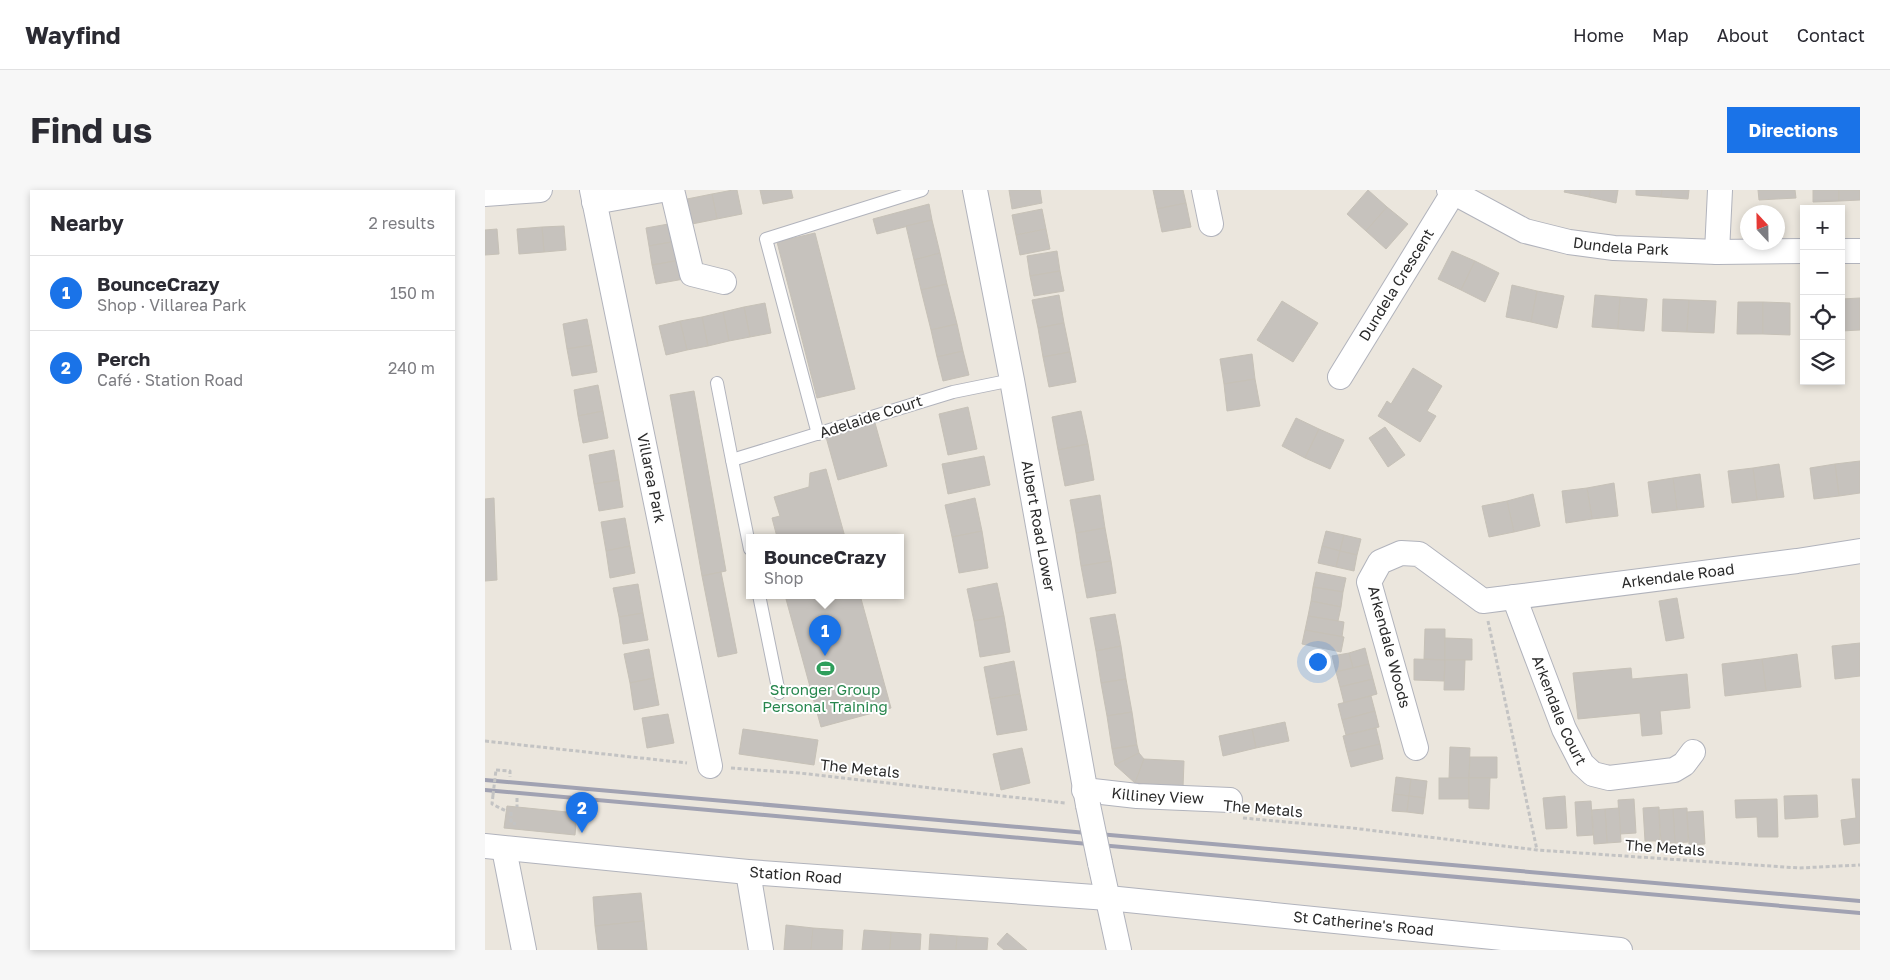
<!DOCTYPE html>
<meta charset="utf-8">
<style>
:root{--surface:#fff;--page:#f7f7f7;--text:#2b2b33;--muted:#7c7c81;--line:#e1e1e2;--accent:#1a73e8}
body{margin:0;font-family:"Golos Text",sans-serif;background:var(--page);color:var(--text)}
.controls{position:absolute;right:15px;top:15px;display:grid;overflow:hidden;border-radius:0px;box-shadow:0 2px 8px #0003}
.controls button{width:45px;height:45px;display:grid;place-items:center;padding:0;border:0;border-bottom:1px solid var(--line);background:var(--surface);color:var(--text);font:25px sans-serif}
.compass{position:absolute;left:1255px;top:15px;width:45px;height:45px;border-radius:50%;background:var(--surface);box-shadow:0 2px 8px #0003;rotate:338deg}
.you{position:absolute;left:832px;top:471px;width:18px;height:18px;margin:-12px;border:4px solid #fff;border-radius:50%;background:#1a73e8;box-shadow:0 0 0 8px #1a73e833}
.badge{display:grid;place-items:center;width:32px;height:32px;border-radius:50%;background:var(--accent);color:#fff;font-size:16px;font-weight:700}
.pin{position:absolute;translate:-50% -41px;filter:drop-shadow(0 1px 2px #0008)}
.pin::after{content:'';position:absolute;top:26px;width:18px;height:15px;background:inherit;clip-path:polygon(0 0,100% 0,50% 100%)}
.popup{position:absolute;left:261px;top:344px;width:158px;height:65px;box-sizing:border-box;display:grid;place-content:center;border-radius:0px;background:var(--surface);filter:drop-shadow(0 1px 4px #0005);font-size:16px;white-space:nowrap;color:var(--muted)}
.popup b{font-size:19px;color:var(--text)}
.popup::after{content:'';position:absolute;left:50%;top:100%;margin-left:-10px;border:10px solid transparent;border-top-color:var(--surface)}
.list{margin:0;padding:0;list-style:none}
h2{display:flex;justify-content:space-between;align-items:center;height:65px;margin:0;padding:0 20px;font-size:21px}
h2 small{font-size:16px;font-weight:400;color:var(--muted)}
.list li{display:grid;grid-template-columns:32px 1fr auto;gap:15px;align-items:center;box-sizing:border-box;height:75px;padding:0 20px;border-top:1px solid var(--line)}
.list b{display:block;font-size:19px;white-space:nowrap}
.list p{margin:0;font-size:16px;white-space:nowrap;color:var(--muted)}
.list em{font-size:16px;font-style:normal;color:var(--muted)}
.icon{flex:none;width:28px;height:28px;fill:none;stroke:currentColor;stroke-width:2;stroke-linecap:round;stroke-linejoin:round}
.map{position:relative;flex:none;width:1375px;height:760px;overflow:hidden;border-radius:0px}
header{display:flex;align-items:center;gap:30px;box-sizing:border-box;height:70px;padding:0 25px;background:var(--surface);border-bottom:1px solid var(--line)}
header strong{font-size:24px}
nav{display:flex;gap:28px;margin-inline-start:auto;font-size:18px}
.intro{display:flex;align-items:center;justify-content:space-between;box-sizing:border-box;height:120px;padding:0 30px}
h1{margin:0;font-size:35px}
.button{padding:12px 22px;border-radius:0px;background:var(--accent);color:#fff;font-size:18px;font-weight:700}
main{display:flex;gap:30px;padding:0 30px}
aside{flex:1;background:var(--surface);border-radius:0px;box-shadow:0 2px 8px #0003}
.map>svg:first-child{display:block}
.building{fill:#c6c2bd;stroke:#c6c1b7}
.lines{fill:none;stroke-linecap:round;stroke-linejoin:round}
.service-casing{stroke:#b1b3bc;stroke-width:14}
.minor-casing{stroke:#b1b3bc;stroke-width:26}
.path{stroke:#c3c3c3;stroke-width:3;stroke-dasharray:4 2.5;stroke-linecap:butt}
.service{stroke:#fff;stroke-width:12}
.minor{stroke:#fff;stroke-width:24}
.rail{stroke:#a1a2b2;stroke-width:4}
.minor-bridge-casing{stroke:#b1b3bc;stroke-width:26;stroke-linecap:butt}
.path-bridge{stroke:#c3c3c3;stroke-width:3;stroke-dasharray:4 2.5;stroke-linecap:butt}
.minor-bridge{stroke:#fff;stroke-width:24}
.labels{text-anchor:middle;stroke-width:4;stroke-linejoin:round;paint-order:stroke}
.street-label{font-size:15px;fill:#2a2a2a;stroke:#fff}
.leisure-label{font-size:15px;fill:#27864d;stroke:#fff}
</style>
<header>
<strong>Wayfind</strong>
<nav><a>Home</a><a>Map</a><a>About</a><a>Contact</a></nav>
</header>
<div class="intro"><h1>Find us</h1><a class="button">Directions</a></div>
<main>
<aside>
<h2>Nearby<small>2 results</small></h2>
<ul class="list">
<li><span class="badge">1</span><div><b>BounceCrazy</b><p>Shop · Villarea Park</p></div><em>150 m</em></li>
<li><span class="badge">2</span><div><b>Perch</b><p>Café · Station Road</p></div><em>240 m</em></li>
</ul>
</aside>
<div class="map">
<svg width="1375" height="760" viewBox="0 0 1375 760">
<rect width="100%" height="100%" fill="#ebe6dd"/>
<g class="building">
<polygon points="248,0 252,0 257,24 232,29 227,4"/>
<polygon points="275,0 306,0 308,8 278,14"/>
<polygon points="524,0 555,0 557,13 527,19"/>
<polygon points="668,0 698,0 701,13 672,19"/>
<polygon points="883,0 902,17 881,41 862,24"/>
<polygon points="1080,0 1106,0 1104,7 1079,2"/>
<polygon points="1106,0 1133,0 1131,13 1104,7"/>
<polygon points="1151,0 1177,0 1176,7 1151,5"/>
<polygon points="1177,0 1204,0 1203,9 1176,7"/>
<polygon points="1273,0 1310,0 1311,8 1274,10"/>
<polygon points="1328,0 1354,0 1354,11 1328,12"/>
<polygon points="1354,0 1375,0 1375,10 1354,11"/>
<polygon points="227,4 232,29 207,34 202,9"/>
<polygon points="701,13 706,37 677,42 672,19"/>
<polygon points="444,14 447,30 392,44 388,29"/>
<polygon points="902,17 923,34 901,59 881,41"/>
<polygon points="557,19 561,39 531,45 527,25"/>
<polygon points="447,30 455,63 429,70 421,36"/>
<polygon points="189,33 192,51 164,56 161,38"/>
<polygon points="79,36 81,60 59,62 57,37"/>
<polygon points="57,37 59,62 34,64 32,39"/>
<polygon points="12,39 14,64 0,65 0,40"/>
<polygon points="561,39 565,59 535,65 531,45"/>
<polygon points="330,43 370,199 332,208 292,52"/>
<polygon points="192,51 196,70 167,75 164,56"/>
<polygon points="572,61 575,81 545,86 542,66"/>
<polygon points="967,61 990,71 976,100 953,89"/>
<polygon points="455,63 462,94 436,100 429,70"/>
<polygon points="196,70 199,89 171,94 167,75"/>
<polygon points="990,71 1014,83 1000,112 976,100"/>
<polygon points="575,81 579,101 549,106 545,86"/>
<polygon points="462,94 472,134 446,140 436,100"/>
<polygon points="1027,95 1052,101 1046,132 1021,127"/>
<polygon points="1052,101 1079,106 1072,138 1046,132"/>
<polygon points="574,105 579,133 553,138 547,110"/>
<polygon points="1110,105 1135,107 1133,139 1107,137"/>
<polygon points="1135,107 1162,109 1159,141 1133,139"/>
<polygon points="1375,108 1375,140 1356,141 1356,109"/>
<polygon points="1178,109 1204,110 1202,142 1177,141"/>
<polygon points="1204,110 1231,111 1229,143 1202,142"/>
<polygon points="797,111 833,133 808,172 772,150"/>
<polygon points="1253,112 1278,112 1278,144 1252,144"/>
<polygon points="1278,112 1305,113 1305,145 1278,144"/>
<polygon points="280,113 286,143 265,147 259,117"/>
<polygon points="259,117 265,147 244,151 238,122"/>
<polygon points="238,122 244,151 223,156 217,127"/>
<polygon points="217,127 223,156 202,160 195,131"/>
<polygon points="102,129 107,155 82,159 78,134"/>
<polygon points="195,131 202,160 181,165 174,136"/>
<polygon points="579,133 585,162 558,167 553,138"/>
<polygon points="472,134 478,161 452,167 446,140"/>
<polygon points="107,155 112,182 87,186 82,159"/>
<polygon points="478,161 484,185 458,191 452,167"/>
<polygon points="585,162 591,192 564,197 558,167"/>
<polygon points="767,164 770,189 739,194 735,169"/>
<polygon points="928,178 957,196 942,221 951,226 935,252 893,226 902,211 906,214"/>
<polygon points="770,189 775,216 742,221 739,194"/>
<polygon points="113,195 118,221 93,226 89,200"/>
<polygon points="209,201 241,381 217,386 185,205"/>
<polygon points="483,217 492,259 463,265 454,224"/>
<polygon points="118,221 123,248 98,253 93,226"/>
<polygon points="596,221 603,254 573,260 567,227"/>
<polygon points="811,228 834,239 820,268 797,256"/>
<polygon points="390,233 402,276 353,290 341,247"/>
<polygon points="900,237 920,265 903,277 884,248"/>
<polygon points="834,239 859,250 845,279 820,268"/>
<polygon points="603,254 609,290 580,296 573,260"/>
<polygon points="129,260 134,290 109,294 104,265"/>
<polygon points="499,266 505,295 463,304 457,274"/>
<polygon points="1375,271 1375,303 1354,306 1350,274"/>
<polygon points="1294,274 1299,307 1272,310 1268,278"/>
<polygon points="1350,274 1354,306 1329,309 1325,278"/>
<polygon points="1268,278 1272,310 1247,313 1243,281"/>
<polygon points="341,279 360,347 292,347 287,328 295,326 289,307 324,297 325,283"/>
<polygon points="1215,284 1219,317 1192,320 1188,288"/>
<polygon points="1188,288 1192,320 1167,323 1163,292"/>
<polygon points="134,290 138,317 114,321 109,294"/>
<polygon points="1129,293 1133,326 1107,329 1102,298"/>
<polygon points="1102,298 1107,329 1081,333 1077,301"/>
<polygon points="1048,304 1055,336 1029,342 1022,311"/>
<polygon points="615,305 620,338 591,343 585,310"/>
<polygon points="9,308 12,390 0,391 0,309"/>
<polygon points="490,308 497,341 467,347 460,315"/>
<polygon points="1022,311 1029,342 1004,347 997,316"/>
<polygon points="140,328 145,356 121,361 116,332"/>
<polygon points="620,338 626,371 596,376 591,343"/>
<polygon points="497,341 503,378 474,383 467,347"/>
<polygon points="841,341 859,345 855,361 837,356"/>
<polygon points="859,345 876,349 872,365 855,361"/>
<polygon points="145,356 150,383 125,388 121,361"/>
<polygon points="837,356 855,361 851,377 833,373"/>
<polygon points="855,361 872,365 869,381 851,377"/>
<polygon points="626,371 631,403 602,408 596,376"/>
<polygon points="236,382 252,463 233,467 217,386"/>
<polygon points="831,382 861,388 858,402 828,397"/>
<polygon points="512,393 519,426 489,431 482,399"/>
<polygon points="153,394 158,423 134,427 128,398"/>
<polygon points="828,397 858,402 856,417 826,411"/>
<polygon points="308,405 375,405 406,518 336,537 301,409 308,407"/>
<polygon points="1192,408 1199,448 1181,451 1174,411"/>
<polygon points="826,411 856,417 853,431 823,426"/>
<polygon points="158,423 163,450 138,454 134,427"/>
<polygon points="630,424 636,456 611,461 605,428"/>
<polygon points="519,426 525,462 495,467 489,431"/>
<polygon points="823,426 859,432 857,447 820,440"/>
<polygon points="940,439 960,439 960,470 939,469"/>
<polygon points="820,440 859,447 856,462 817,454"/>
<polygon points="960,448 987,449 987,470 960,470"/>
<polygon points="1375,453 1375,486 1350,489 1347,456"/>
<polygon points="636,456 641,489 616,493 611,461"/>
<polygon points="880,458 884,474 868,478 864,463"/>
<polygon points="164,459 169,488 145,493 139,464"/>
<polygon points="864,463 868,478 851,482 847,466"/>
<polygon points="1312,464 1316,497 1281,501 1277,469"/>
<polygon points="929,469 960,470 959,491 929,490"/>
<polygon points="1277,469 1281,501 1240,506 1237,474"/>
<polygon points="960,470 980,470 979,500 959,500"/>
<polygon points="529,471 535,504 505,509 499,477"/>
<polygon points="884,474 888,489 855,497 851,482"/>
<polygon points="1146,478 1147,489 1202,484 1205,518 1175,521 1177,544 1157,546 1155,523 1093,529 1088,483"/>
<polygon points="169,488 174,515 149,520 145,493"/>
<polygon points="641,489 647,522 622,526 616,493"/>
<polygon points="888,489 892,504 859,513 855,497"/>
<polygon points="535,504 542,540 512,545 505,509"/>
<polygon points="886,506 890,521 857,530 853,514"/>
<polygon points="890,521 894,537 861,545 857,530"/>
<polygon points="647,522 652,555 627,559 622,526"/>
<polygon points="183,524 189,553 162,558 157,528"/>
<polygon points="800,532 804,551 771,558 767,539"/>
<polygon points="891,538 895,554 862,562 858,546"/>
<polygon points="258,539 333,550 329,575 254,564"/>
<polygon points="767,539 771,558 738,566 734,546"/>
<polygon points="895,554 898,569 866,577 862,562"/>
<polygon points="652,555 654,563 630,575 627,559"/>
<polygon points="965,557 985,558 984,588 964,588"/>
<polygon points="537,558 545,593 516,600 508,564"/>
<polygon points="654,563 659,569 650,593 630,575"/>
<polygon points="985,567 1012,567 1012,588 984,588"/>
<polygon points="659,569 699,571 698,598 650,593"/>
<polygon points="911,587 926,589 924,606 909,604"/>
<rect x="954" y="588" width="30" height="21"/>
<polygon points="984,588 1005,588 1004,619 984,618"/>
<polygon points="926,589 942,591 940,608 924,606"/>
<polygon points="1367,589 1375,589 1375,653 1359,655 1356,630 1371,628"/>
<polygon points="909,604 924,606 922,622 907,621"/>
<polygon points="1332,605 1333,627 1300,629 1299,606"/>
<polygon points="924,606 940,608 938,624 922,622"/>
<polygon points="1080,606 1082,638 1061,639 1058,608"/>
<polygon points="1149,609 1151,643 1135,644 1133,610"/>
<polygon points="1292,609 1293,647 1273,647 1272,627 1251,628 1250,610"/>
<polygon points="1106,611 1108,645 1092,646 1090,612"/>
<polygon points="22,616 92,623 90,645 19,638"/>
<polygon points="1174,617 1175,651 1160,651 1158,618"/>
<polygon points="1134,618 1136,652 1122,653 1120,619"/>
<polygon points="1202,618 1203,652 1190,653 1188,619"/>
<polygon points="1120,619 1122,653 1109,654 1107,620"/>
<polygon points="1188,619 1190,653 1176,653 1174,620"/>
<polygon points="1218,621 1220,654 1204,655 1202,622"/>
<polygon points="156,703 159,731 110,736 108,707"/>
<polygon points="159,731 162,760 113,760 110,736"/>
<polygon points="301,735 328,738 326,760 299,760"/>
<polygon points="328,738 358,740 357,760 326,760"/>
<polygon points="379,740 406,742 405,760 377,760"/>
<polygon points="406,742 436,744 435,760 405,760"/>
<polygon points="522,743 542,760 519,760 512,754"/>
<polygon points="445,744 472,746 471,760 444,760"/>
<polygon points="472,746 503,748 502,760 471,760"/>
</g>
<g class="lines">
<defs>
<g id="service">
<polyline points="232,193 247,270"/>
<polyline points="333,244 281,49 437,0"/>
<polyline points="265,359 247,270 468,202 527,190"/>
<polyline points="274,405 294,503"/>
</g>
<g id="minor">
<path id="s1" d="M107,0L225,576"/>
<polyline points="187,0 207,84 239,92"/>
<path id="s2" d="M490,0L527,190L603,615"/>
<polyline points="719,0 726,34"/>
<path id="s3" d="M964,0L1040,41L1084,52L1129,58L1232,62L1319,61"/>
<polyline points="0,4 55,0"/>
<polyline points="109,12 177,0"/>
<polyline points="1356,61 1375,61"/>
<polyline points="1232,62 1235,0"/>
<path id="s4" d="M855,187L968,3"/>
<path id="s5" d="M1029,407L1079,539L1097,574L1108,584L1124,588L1189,580L1199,574L1208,562"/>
<path id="s6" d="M931,558L884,392L895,372L916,363L934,364L998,411L1312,371L1375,361"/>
<path id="s7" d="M599,600L652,606L745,610"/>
<path id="s8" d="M0,656L263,682L623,708L1135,760"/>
<polyline points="19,659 39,760"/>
<polyline points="615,673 634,760"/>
<polyline points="263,682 276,760"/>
</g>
</defs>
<use href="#service" class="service-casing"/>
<use href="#minor" class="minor-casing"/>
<g class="path">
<polyline points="1003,431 1052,660"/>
<polyline points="0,551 202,573"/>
<polyline points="246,578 314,583 580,613"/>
<polyline points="11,580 25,581 25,587"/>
<polyline points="8,605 7,614 21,621"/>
<polyline points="32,608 32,617"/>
<polyline points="26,622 26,633 31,634"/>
<polyline points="758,628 867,638 1052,660 1314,678 1375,675"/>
</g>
<use href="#service" class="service"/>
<use href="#minor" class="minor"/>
<g class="rail">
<polyline points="0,590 1375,711"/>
<polyline points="0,600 1375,723"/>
</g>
<defs>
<polyline id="minor-bridge" points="603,615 615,673"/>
</defs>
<use href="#minor-bridge" class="minor-bridge-casing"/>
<polyline class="path-bridge" points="8,605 11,580"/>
<use href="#minor-bridge" class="minor-bridge"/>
</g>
<defs>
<symbol id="stadium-bare" viewBox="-9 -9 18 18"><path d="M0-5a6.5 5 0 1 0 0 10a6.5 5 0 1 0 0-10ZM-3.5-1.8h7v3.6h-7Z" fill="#2e9e5b" stroke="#fff" stroke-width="2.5" paint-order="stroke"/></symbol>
</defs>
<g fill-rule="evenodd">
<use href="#stadium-bare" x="328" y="466" width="25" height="25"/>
</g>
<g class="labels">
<g class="street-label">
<text dy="5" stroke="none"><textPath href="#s3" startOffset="184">Dundela Park</textPath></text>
<text dy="5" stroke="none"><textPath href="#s4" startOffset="108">Dundela Crescent</textPath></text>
<text transform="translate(386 227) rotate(-18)" y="5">Adelaide Court</text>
<text dy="5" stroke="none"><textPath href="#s1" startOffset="294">Villarea Park</textPath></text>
<text dy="5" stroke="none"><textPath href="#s2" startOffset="342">Albert Road Lower</textPath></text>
<text dy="5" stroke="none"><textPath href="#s6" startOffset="512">Arkendale Road</textPath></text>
<text transform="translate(904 457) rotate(75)" y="5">Arkendale Woods</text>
<text dy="5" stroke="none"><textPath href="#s5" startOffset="122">Arkendale Court</textPath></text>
<text transform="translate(375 579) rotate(6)" y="5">The Metals</text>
<text dy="5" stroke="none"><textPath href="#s7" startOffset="74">Killiney View</textPath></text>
<text transform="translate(778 619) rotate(5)" y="5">The Metals</text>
<text transform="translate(1180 658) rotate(4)" y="5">The Metals</text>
<text dy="5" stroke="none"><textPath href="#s8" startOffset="312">Station Road</textPath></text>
<text dy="5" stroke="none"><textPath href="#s8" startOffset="882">St Catherine's Road</textPath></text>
</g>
<g class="leisure-label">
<text x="340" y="505">Stronger Group<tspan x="340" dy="17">Personal Training</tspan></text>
</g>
</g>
</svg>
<div class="controls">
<button>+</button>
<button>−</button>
<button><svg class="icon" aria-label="locate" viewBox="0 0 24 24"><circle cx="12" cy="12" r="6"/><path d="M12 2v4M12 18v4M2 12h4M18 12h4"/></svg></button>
<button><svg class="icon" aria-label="layers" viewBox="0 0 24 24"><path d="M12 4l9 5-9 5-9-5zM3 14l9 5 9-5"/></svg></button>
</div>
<svg class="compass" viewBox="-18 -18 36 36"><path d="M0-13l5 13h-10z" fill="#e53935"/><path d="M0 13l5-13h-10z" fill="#7c7c81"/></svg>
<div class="you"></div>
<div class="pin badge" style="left:340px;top:466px">1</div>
<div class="popup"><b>BounceCrazy</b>Shop</div>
<div class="pin badge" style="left:97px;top:643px">2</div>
</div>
</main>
